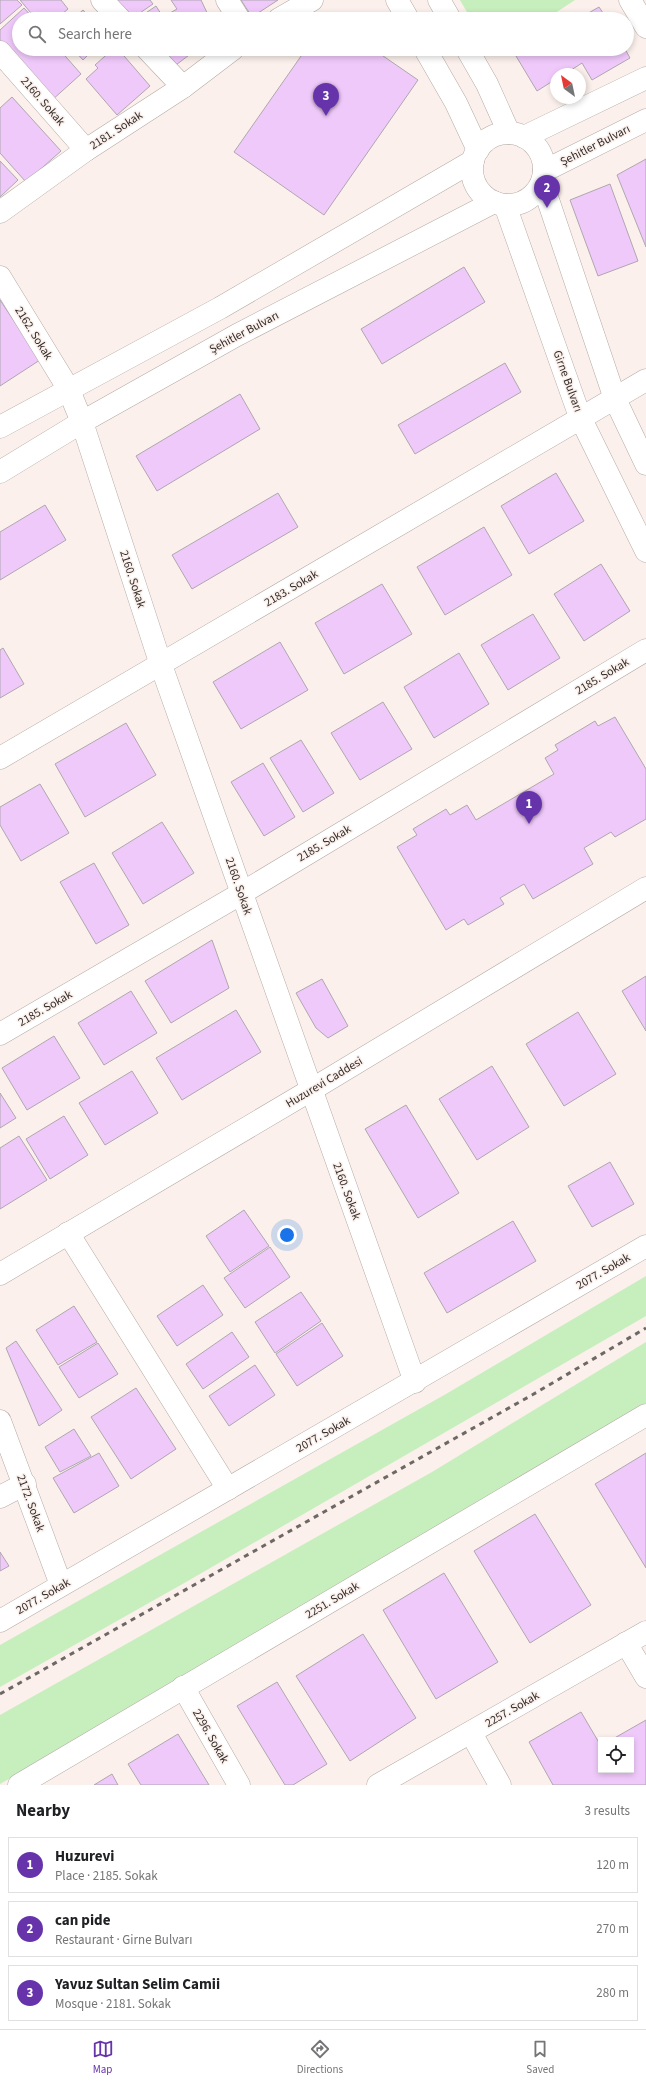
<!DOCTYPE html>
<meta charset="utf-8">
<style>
:root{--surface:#fff;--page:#f6f6f6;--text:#202124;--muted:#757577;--line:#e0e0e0;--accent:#63a}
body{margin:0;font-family:"Source Sans 3",sans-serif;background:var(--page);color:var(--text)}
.controls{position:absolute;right:12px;bottom:12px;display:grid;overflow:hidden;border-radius:0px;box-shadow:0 2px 6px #0003}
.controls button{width:36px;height:36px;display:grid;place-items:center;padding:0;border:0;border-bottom:1px solid var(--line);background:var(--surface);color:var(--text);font:20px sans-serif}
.compass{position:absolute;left:550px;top:68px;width:36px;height:36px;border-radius:50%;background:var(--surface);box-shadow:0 2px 6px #0003;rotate:327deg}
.you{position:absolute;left:287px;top:1235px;width:14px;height:14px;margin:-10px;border:3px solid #fff;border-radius:50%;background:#1a73e8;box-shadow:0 0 0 6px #1a73e833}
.badge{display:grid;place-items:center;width:26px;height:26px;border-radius:50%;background:var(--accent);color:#fff;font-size:13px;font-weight:700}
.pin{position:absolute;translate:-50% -33px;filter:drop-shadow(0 1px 2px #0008)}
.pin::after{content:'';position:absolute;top:21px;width:14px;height:12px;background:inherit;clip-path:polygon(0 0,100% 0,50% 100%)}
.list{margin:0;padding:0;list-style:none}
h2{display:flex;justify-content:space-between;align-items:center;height:52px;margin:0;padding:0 16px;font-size:17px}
h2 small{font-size:13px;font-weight:400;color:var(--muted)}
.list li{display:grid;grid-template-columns:26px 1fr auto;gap:12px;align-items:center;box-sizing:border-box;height:56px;margin:0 8px 8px;padding:0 8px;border:1px solid var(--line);border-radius:0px}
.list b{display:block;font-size:15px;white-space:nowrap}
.list p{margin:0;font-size:13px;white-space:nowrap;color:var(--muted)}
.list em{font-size:13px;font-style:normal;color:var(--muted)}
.icon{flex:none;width:22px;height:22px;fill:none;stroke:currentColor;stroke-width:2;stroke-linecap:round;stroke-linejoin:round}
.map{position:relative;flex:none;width:646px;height:1785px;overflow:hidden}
.search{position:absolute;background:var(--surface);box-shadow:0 2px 6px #0003;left:12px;right:12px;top:12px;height:44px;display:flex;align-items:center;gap:10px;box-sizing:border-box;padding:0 14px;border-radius:22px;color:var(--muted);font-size:15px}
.sheet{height:244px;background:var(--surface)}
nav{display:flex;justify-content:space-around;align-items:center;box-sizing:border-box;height:56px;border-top:1px solid var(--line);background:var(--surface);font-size:11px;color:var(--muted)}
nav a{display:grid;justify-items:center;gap:2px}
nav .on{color:var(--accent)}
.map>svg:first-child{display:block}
.green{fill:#c7eebd}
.building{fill:#f0c9fb;stroke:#aea7af}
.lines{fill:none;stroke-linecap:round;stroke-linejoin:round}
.minor-casing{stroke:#b5aba7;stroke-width:23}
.tertiary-casing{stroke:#b5aba7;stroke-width:23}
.secondary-casing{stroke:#b5aba7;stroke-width:23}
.minor{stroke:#fff;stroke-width:22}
.tertiary{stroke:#fff;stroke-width:22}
.secondary{stroke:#fff;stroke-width:22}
.rail{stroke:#6e6865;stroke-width:3;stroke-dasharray:5 5;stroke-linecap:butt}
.labels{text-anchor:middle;stroke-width:3;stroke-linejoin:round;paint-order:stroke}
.street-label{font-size:12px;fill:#312d2b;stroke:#fbf0eb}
</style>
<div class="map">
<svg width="646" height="1785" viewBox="0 0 646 1785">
<rect width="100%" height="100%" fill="#fbf0eb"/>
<g class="green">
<polygon points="460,0 575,0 546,19 471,19"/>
<polygon points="646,1276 646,1316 186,1582 0,1687 0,1645 446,1394"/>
<polygon points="646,1342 646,1403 253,1641 0,1784 0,1715 432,1472"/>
</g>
<g class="building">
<polygon points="0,0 17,0 22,5 0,24"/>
<polygon points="20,0 61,0 68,9 56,19 36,19"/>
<polygon points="108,0 150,0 153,4 131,19 124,19"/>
<polygon points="171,0 201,0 210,19 137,19 156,6 163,17 177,9"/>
<polygon points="241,0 278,0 252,17"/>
<polygon points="599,7 607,19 578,19"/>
<polygon points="24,8 34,19 19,19 19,49 59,49 81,74 51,101 0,42 0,30"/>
<polygon points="83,10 91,19 73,19"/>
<polygon points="73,49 94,49 83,60"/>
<polygon points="113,49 118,49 150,86 117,115 86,79 98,68 95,65"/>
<polygon points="153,49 197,49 172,68"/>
<polygon points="306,49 373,49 418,80 324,215 234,152"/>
<polygon points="528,49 625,49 630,58 592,80 582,63 565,74 556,74 556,79 537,91 516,56"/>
<polygon points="12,97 61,151 26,182 0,153 0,108"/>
<polygon points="646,159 646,247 617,175"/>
<polygon points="0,161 18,180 0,197"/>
<polygon points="610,184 638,261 598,276 570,200"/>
<polygon points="464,267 485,302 382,364 361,329"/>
<polygon points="0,300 40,360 0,386"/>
<polygon points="505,363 521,392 415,454 398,425"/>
<polygon points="240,394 260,429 157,491 136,456"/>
<polygon points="556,473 584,521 529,554 501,506"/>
<polygon points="278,493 298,527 192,589 172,555"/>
<polygon points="45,505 66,540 0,580 0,532"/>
<polygon points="484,527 512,575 445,615 417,567"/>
<polygon points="601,564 630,611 584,641 554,594"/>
<polygon points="382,584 412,634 344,674 315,623"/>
<polygon points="533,614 560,658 508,690 481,645"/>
<polygon points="280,642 308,690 241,729 213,682"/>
<polygon points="3,648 24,684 0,698 0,650"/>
<polygon points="459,653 489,704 434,738 404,687"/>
<polygon points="383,702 412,749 360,780 331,733"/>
<polygon points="615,717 646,769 646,819 615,837 611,832 584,848 593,864 533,899 524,884 500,898 504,904 468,925 464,919 446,930 397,847 417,835 413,829 446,809 450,815 467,805 476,820 554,774 545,758 558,750 555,745 595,721 598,726"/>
<polygon points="126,723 156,775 85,817 55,764"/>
<polygon points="301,740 334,793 303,812 270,758"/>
<polygon points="263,763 295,817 264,836 231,782"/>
<polygon points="40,784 69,833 21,861 0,825 0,807"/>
<polygon points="162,822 194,873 143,904 112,853"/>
<polygon points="94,863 129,925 96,944 60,882"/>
<polygon points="212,940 229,988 171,1023 145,981"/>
<polygon points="646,976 646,1031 622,991"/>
<polygon points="322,979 348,1026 328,1038 316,1028 296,993"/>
<polygon points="131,991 157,1033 104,1065 78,1023"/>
<polygon points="236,1010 261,1052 182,1100 156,1058"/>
<polygon points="578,1012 616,1074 564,1106 526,1044"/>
<polygon points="54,1036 80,1078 27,1110 2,1068"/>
<polygon points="492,1066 529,1127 477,1160 439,1099"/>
<polygon points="132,1071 158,1113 105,1145 79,1103"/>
<polygon points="0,1093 16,1118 0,1128"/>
<polygon points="406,1105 459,1193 418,1218 365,1129"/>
<polygon points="64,1116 88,1155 50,1179 26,1139"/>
<polygon points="19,1136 47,1180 0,1209 0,1148"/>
<polygon points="610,1162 634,1204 592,1227 568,1186"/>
<polygon points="244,1210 269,1246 230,1272 206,1236"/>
<polygon points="513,1221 536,1261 447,1313 424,1273"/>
<polygon points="270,1247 290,1277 245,1308 224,1278"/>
<polygon points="203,1285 223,1315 177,1346 157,1316"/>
<polygon points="301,1292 321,1321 275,1353 255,1322"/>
<polygon points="74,1306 97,1342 58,1365 36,1330"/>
<polygon points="322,1323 343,1356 297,1386 276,1354"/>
<polygon points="232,1332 249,1357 203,1389 186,1364"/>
<polygon points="16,1341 62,1410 39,1426 6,1348"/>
<polygon points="98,1343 118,1374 79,1398 59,1367"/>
<polygon points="255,1365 275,1395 229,1426 209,1396"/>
<polygon points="136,1388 176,1449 131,1479 91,1417"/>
<polygon points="74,1429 91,1456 60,1472 45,1447"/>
<polygon points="99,1453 119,1486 74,1513 53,1478"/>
<polygon points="646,1453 646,1568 595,1484"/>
<polygon points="535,1514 591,1605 530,1643 474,1551"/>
<polygon points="0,1552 9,1566 0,1571"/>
<polygon points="444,1573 498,1662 436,1699 383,1610"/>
<polygon points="363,1634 416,1718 350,1761 296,1676"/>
<polygon points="277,1682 327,1764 293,1785 285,1785 237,1706"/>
<polygon points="581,1712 601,1746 601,1770 631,1770 631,1740 611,1740 646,1720 646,1785 553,1785 529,1742"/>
<polygon points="178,1734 209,1785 141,1785 128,1764"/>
<polygon points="112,1774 118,1785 94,1785"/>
</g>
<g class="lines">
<defs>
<g id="minor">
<polyline points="102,0 120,19"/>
<polyline points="227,0 239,19"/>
<polyline points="630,0 646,27"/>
<polyline points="279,19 312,0"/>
<polyline points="147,49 183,87"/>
<polyline points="0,52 86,150"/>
<polyline points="0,212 86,150 183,87 233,49"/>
<polyline points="0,277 68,388 82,422 161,665 415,1382"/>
<polyline points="0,758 646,380"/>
<polyline points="0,1034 242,893 646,650"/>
<polyline points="68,1233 228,1489"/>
<polyline points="0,1497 25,1484"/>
<polyline points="626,1643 646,1677"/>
<polyline points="183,1687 239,1785"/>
<polyline points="471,1733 500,1785"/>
<polyline points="19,1785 646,1415"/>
</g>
<g id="tertiary">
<polyline points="0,1274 311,1090 646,888"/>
<polyline points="0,1421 61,1585"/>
<polyline points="0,1621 646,1246"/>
<polyline points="378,1785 646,1632"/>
</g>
<g id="secondary">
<polyline points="397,0 408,19"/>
<polyline points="439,0 450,19"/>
<polyline points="425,49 456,103 478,150"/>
<polyline points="467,49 487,84 509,133"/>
<circle cx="508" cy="169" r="36"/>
<polyline points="524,137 646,78"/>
<polyline points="544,171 646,120"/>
<polyline points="542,182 615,399 646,464"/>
<polyline points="505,205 580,417 646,551"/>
<polyline points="0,427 220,308 473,161"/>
<polyline points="0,472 82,422 237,335 494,202"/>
</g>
</defs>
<use href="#minor" class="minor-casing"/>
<use href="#tertiary" class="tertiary-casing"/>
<use href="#secondary" class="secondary-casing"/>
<use href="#minor" class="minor"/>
<use href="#tertiary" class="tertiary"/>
<use href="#secondary" class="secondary"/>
<polyline class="rail" points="0,1694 532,1395 646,1328"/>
</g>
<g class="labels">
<g class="street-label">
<text transform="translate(43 101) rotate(49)" y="4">2160. Sokak</text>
<text transform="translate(116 130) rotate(-33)" y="4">2181. Sokak</text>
<text transform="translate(595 145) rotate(-27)" y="4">Şehitler Bulvarı</text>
<text transform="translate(244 332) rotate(-28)" y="4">Şehitler Bulvarı</text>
<text transform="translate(34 333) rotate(58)" y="4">2162. Sokak</text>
<text transform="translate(568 381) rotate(70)" y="4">Girne Bulvarı</text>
<text transform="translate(133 579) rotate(72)" y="4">2160. Sokak</text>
<text transform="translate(291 588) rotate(-31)" y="4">2183. Sokak</text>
<text transform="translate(602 676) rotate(-31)" y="4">2185. Sokak</text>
<text transform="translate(324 843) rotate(-31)" y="4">2185. Sokak</text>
<text transform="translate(239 886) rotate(71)" y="4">2160. Sokak</text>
<text transform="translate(45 1008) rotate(-30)" y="4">2185. Sokak</text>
<text transform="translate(324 1082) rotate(-31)" y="4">Huzurevi Caddesi</text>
<text transform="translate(347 1191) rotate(70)" y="4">2160. Sokak</text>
<text transform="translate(603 1271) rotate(-30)" y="4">2077. Sokak</text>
<text transform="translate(323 1434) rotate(-30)" y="4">2077. Sokak</text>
<text transform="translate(31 1503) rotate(70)" y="4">2172. Sokak</text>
<text transform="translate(43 1596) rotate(-30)" y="4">2077. Sokak</text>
<text transform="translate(332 1600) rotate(-31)" y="4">2251. Sokak</text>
<text transform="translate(512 1709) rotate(-30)" y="4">2257. Sokak</text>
<text transform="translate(211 1736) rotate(60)" y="4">2296. Sokak</text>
</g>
</g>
</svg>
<div class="controls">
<button><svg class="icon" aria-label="locate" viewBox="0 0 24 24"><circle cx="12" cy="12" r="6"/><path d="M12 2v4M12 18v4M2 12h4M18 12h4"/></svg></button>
</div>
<svg class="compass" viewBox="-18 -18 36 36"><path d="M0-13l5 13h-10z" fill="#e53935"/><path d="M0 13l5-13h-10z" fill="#757577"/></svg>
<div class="you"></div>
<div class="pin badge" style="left:529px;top:824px">1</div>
<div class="pin badge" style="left:547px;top:208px">2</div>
<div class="pin badge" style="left:326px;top:116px">3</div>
<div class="search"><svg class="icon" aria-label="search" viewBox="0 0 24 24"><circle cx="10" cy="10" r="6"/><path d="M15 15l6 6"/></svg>Search here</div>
</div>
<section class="sheet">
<h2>Nearby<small>3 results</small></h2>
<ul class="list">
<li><span class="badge">1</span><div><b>Huzurevi</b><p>Place · 2185. Sokak</p></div><em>120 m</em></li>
<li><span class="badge">2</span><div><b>can pide</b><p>Restaurant · Girne Bulvarı</p></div><em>270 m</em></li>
<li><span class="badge">3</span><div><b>Yavuz Sultan Selim Camii</b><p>Mosque · 2181. Sokak</p></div><em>280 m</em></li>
</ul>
</section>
<nav>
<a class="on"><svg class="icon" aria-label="map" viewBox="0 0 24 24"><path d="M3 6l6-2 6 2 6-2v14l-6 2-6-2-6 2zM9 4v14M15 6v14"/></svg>Map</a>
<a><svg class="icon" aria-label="directions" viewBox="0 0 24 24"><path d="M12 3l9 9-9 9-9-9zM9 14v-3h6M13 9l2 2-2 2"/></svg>Directions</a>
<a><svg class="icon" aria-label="saved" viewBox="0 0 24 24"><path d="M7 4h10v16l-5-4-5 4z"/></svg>Saved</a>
</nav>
